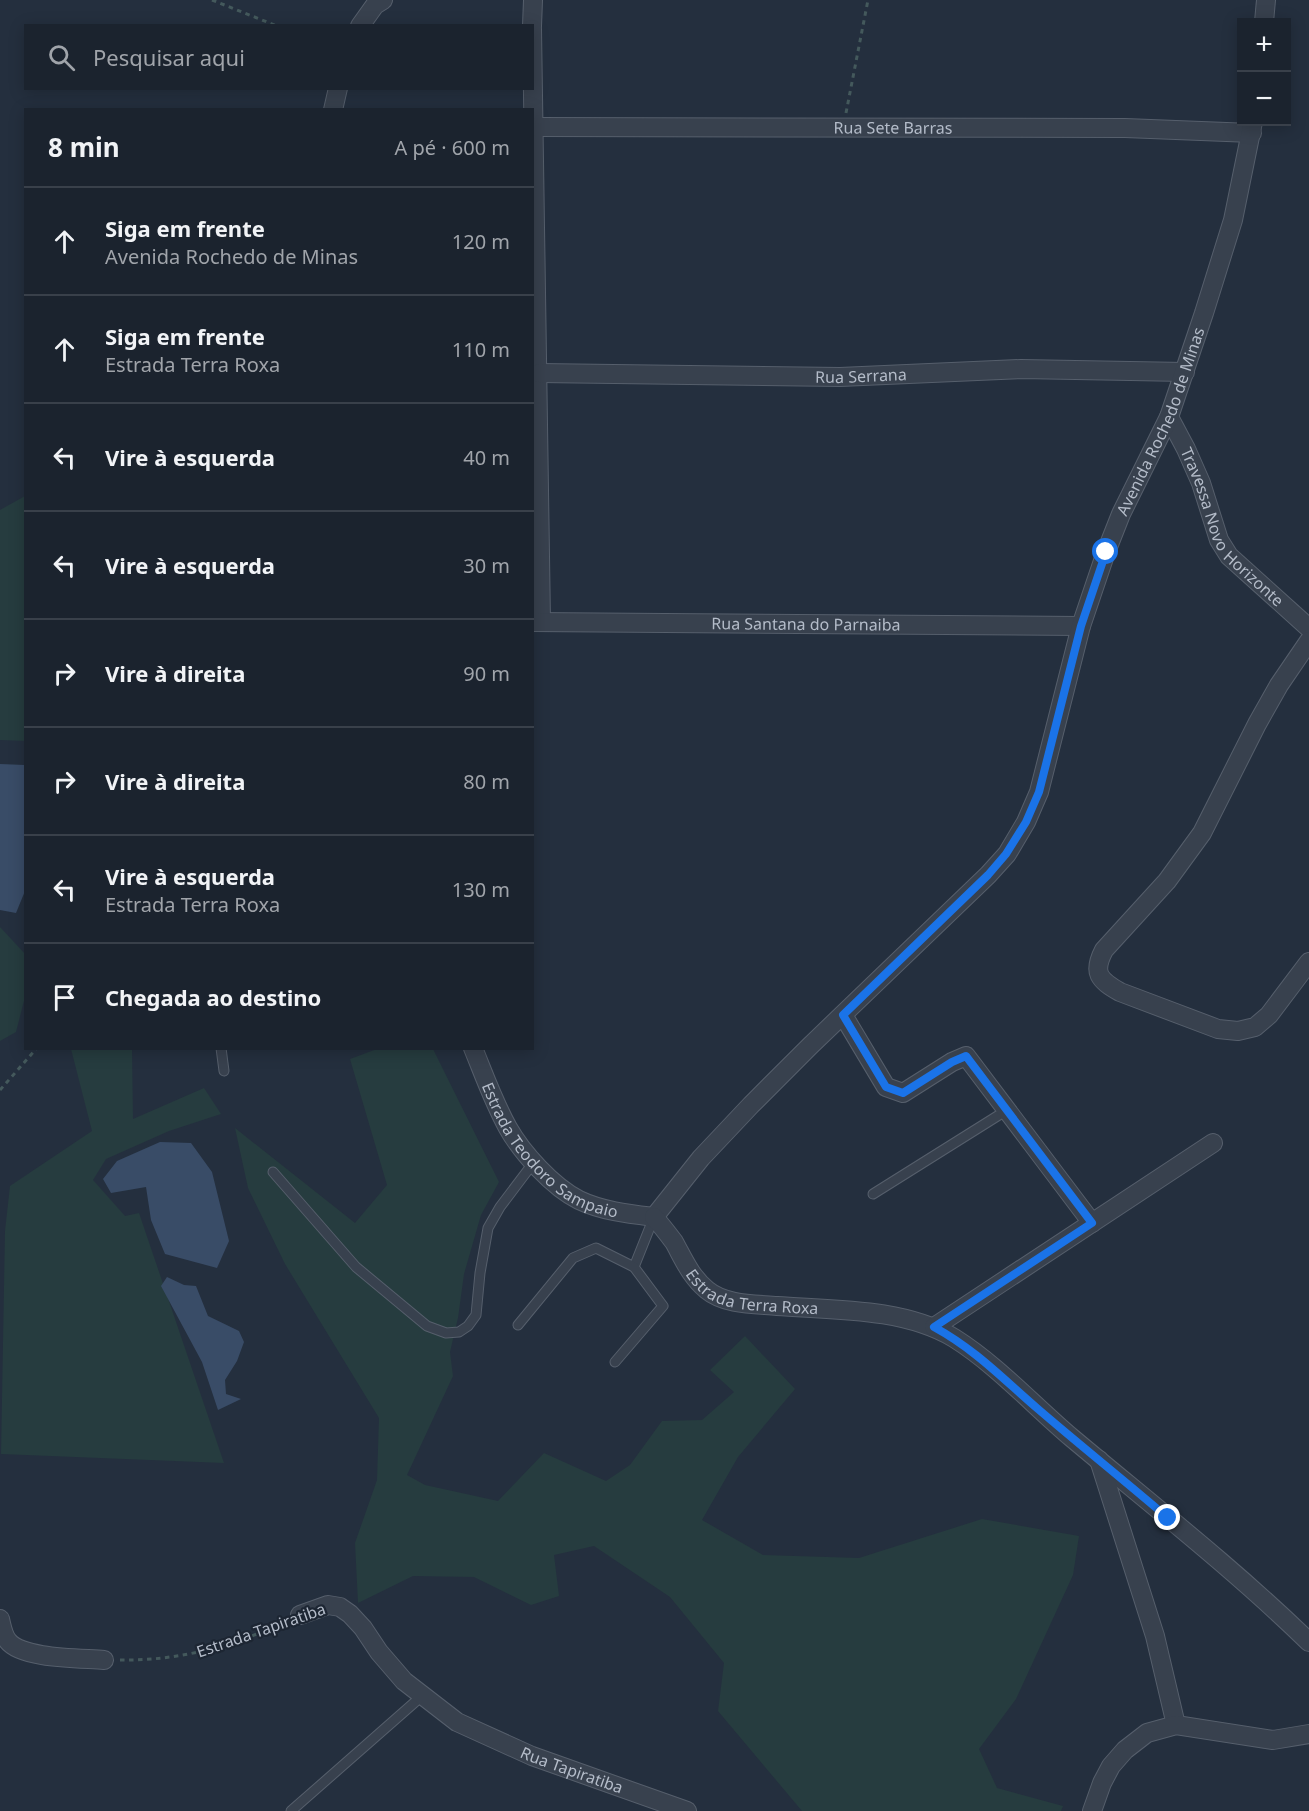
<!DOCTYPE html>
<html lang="pt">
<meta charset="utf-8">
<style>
:root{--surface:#1b232e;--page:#282f3a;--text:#f1f3f6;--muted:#a0a4aa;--line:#39404a}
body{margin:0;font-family:"Noto Sans",sans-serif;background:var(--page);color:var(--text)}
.controls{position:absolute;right:18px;top:18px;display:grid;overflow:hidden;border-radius:0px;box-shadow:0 3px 15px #0003}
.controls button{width:54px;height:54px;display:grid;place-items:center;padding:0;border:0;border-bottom:2px solid var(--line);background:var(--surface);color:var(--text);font:30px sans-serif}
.stop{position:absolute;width:18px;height:18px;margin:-14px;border:4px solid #1a73e8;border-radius:50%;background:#fff}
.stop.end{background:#1a73e8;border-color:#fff;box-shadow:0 2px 6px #0008}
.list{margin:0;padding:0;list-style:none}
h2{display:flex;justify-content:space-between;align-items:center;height:78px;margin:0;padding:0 24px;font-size:26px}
h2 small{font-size:20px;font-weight:400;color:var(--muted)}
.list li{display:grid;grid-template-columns:39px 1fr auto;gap:18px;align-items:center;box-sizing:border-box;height:108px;padding:0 24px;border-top:2px solid var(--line)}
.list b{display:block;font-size:22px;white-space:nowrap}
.list p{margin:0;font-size:20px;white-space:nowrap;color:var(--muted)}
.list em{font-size:20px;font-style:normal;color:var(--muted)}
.icon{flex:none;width:33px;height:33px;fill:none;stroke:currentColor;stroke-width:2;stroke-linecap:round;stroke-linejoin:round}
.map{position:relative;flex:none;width:1309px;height:1811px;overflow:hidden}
.search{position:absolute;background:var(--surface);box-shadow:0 3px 15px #0003;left:24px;top:24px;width:510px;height:66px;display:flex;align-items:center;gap:15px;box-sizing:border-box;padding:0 21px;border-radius:0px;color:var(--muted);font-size:22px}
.panel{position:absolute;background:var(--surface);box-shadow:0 3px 15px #0003;left:24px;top:108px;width:510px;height:942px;border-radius:0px}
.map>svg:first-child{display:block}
.green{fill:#263c3f}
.water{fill:#394c67}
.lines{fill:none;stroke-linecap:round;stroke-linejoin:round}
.lane-casing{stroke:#565f6c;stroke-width:11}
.street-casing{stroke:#565f6c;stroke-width:20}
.path{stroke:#44595c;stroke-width:3;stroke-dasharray:4.5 4.5;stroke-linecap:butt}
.lane{stroke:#38414e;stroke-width:9}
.street{stroke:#38414e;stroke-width:18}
.route{stroke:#1a73e8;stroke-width:8}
.labels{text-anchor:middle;stroke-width:4.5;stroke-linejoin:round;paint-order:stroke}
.street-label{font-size:16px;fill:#b4bcc9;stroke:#1d2633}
</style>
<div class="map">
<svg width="1309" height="1811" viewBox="0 0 1309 1811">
<rect width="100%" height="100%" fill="#242f3e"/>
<g class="green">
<polygon points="25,496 25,741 0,740 0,510"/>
<polygon points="0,927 26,955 25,997 16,1032 0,1041"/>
<polygon points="71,1049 132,1049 133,1119 204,1088 221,1114 169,1131 106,1159 93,1180 125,1216 139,1213 224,1463 1,1454 5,1231 10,1186 92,1131"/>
<polygon points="377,1049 433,1049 499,1182 481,1215 464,1274 458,1318 450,1352 453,1376 407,1475 425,1485 498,1501 544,1453 606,1481 630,1465 662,1421 702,1420 734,1392 710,1370 745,1336 795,1389 738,1457 702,1520 763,1555 859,1558 982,1519 1079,1536 1073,1575 1016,1699 979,1749 997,1788 1063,1806 1061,1811 802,1811 718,1711 724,1663 670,1597 594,1546 554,1555 559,1596 531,1605 474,1577 413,1576 358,1603 355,1543 377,1480 379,1418 285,1264 248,1188 235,1128 355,1223 387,1185 350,1059"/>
</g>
<g class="water">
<polygon points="0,764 25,765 25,891 16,913 0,910"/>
<polygon points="160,1142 191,1143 212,1172 229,1241 217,1268 165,1254 151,1220 146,1187 111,1193 103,1179 117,1161"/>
<polygon points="167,1277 184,1285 196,1286 208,1316 239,1331 244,1342 237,1361 225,1380 226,1394 241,1399 218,1410 202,1362 161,1286"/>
</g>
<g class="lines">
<defs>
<g id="lane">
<polyline points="221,1048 224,1071"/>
<polyline points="273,1172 356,1267 427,1326 446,1333 459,1332 468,1326 476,1315 480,1273 488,1228 500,1207 534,1162"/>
<polyline points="873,1194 1007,1110"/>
<polyline points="634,1267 654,1217"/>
<polyline points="518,1325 573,1258 596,1248 634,1267 663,1306 615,1362"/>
<polyline points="291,1811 423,1695"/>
</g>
<g id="street">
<polyline points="1264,22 1266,0"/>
<polyline points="360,26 375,5 383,0"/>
<polyline points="532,26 533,0"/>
<polyline points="532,29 541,622"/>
<polyline points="333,110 338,88"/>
<path id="s1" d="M535,127L1125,128L1252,133"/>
<path id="s2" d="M539,373L840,377L1021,369L1185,372"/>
<path id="s3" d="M1169,417L1186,449L1201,483L1219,540L1229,556L1309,628"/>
<path id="s4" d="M532,622L1081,626"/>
<path d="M1309,641L1279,685L1257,724L1202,833L1167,881L1104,950C1092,973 1099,980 1120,992L1218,1029L1238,1031L1255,1027L1269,1015L1309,962"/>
<polyline points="843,1015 886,1087 903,1093 952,1062 966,1056 1092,1223"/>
<path id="s5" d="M473,1048C484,1075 494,1103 508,1128C522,1153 553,1187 579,1200C602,1211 629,1214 654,1217"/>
<path id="s6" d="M654,1217L701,1158L751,1105L810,1046L988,875L1007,854L1026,822L1039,792L1081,626L1106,552L1121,514L1169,417L1204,313L1233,220L1253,122"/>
<path id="s7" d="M654,1217C661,1225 668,1234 674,1242C684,1260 691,1277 707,1290C725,1305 755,1304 777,1306C834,1310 904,1308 954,1338C997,1365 1033,1405 1072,1438C1152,1505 1234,1569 1309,1642"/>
<polyline points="934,1327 1213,1143"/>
<polyline points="1099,1460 1155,1636 1176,1725"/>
<path id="s8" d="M300,1615L328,1605L340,1607L350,1614L363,1628L379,1652L404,1681L457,1722L532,1756L687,1811"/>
<path d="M0,1619C2,1627 3,1635 8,1641C22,1659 82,1658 104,1660"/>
<polyline points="1092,1811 1102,1783 1111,1766 1125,1750 1147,1733 1176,1725 1273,1740 1309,1734"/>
</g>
</defs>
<use href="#lane" class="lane-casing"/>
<use href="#street" class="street-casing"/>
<g class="path">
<polyline points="212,0 277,26"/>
<polyline points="846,113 868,0"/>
<polyline points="0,1090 37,1048"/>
<path d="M120,1660C179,1661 234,1646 287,1621"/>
</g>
<use href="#lane" class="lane"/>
<use href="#street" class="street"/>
</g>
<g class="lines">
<path class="route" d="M1106,552L1081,626L1039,792L1026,822L1006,854L988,875L843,1015L886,1087L903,1093L952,1062L966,1056L1092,1223L934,1327C976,1350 1003,1379 1038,1409C1081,1446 1125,1481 1168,1518"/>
</g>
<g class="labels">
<g class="street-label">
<text dy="6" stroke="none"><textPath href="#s1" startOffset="358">Rua Sete Barras</textPath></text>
<text dy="6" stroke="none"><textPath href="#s2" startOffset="322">Rua Serrana</textPath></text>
<text dy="6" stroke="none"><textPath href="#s6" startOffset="968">Avenida Rochedo de Minas</textPath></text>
<text dy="6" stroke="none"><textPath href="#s3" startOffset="129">Travessa Novo Horizonte</textPath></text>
<text dy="6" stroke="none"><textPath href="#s4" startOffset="274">Rua Santana do Parnaiba</textPath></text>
<text dy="6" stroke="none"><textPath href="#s5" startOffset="134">Estrada Teodoro Sampaio</textPath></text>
<text dy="6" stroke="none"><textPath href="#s7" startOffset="135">Estrada Terra Roxa</textPath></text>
<text transform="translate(261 1630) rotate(-19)" y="6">Estrada Tapiratiba</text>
<text dy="6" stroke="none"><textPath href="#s8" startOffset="332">Rua Tapiratiba</textPath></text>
</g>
</g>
</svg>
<div class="controls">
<button>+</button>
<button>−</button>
</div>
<div class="stop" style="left:1106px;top:552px"></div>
<div class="stop end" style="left:1168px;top:1518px"></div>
<div class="search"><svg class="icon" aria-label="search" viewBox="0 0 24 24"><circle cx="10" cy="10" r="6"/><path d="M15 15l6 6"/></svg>Pesquisar aqui</div>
<section class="panel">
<h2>8 min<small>A pé · 600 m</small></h2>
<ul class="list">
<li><svg class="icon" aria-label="ahead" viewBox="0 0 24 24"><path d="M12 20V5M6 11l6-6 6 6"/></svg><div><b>Siga em frente</b><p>Avenida Rochedo de Minas</p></div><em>120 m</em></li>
<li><svg class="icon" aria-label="ahead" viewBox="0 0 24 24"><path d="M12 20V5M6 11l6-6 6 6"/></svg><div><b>Siga em frente</b><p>Estrada Terra Roxa</p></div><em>110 m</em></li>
<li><svg class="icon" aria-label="left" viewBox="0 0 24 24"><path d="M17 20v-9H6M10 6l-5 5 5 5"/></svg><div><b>Vire à esquerda</b></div><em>40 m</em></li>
<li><svg class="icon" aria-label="left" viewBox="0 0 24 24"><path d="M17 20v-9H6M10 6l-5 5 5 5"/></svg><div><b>Vire à esquerda</b></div><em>30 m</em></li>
<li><svg class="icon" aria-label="right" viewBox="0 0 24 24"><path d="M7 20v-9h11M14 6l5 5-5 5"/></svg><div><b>Vire à direita</b></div><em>90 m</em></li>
<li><svg class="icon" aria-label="right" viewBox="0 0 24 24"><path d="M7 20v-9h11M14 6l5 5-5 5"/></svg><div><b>Vire à direita</b></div><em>80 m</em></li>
<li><svg class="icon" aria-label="left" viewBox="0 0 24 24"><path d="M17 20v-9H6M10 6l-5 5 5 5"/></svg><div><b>Vire à esquerda</b><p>Estrada Terra Roxa</p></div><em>130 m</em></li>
<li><svg class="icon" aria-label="arrive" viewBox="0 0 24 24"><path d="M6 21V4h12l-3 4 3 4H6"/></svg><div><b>Chegada ao destino</b></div></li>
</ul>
</section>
</div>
